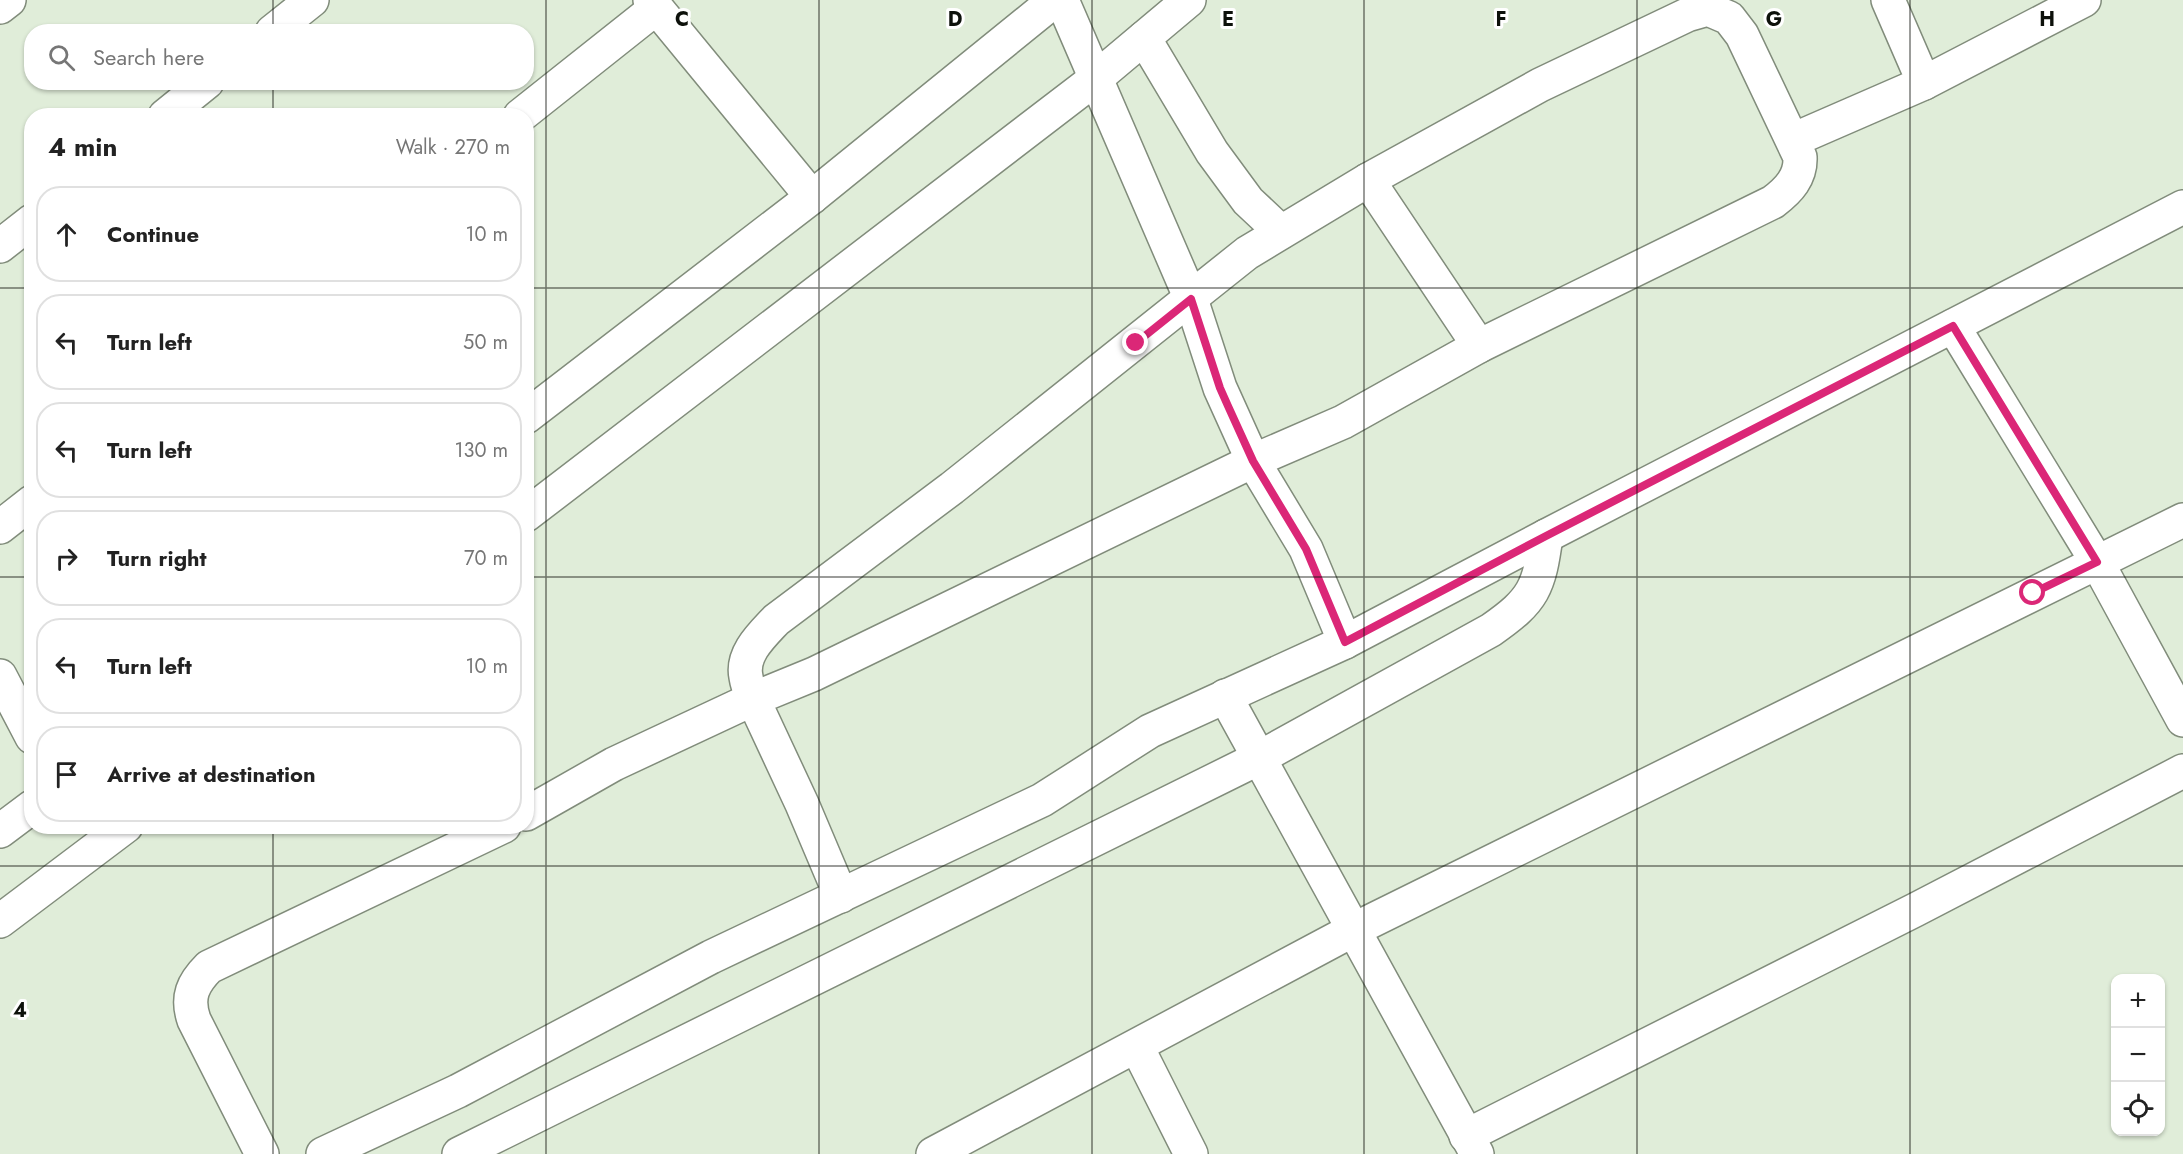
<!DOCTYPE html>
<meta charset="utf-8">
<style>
:root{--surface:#fff;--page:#f2f2f2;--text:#222;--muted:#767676;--line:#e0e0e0}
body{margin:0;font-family:Jost,sans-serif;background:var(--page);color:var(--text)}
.controls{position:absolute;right:18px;bottom:18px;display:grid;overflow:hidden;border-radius:12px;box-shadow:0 2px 4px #0004}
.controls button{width:54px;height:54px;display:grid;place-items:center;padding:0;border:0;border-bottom:2px solid var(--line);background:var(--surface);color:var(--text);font:30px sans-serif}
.stop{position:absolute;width:18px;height:18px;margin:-14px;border:4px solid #db2777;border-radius:50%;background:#fff}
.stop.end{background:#db2777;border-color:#fff;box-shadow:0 2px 6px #0008}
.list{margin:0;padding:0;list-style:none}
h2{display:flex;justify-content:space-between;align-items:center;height:78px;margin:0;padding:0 24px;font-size:26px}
h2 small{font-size:20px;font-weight:400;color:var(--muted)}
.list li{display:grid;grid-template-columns:39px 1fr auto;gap:18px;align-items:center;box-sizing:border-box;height:96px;margin:0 12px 12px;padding:0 12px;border:2px solid var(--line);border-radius:24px}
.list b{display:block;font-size:22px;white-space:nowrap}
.list em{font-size:20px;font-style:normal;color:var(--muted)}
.icon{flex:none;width:33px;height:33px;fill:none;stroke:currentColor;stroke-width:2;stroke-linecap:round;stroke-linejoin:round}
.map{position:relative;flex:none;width:2183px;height:1154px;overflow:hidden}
.search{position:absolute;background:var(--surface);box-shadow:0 2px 4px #0004;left:24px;top:24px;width:510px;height:66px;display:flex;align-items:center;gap:15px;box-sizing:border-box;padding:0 21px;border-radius:24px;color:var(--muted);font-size:22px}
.panel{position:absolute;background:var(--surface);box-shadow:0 2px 4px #0004;left:24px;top:108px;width:510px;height:726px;border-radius:24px}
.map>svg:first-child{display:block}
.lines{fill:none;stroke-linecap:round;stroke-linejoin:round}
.street-casing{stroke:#818c7b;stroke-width:36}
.street{stroke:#fff;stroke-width:33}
.route{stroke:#db2777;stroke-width:8}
.grid{fill:none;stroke:#0d110b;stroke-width:1.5;stroke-opacity:0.55}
.grid-label{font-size:20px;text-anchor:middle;font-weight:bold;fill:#0d110b;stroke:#fff;stroke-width:6;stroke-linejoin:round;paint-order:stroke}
</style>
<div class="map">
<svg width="2183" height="1154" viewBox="0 0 2183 1154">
<rect width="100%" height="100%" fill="#e0edd9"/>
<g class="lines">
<defs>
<g id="street">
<polyline points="650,0 812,197"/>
<polyline points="1062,0 1191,299 1220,388 1253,461 1306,549 1345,642"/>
<polyline points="0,7 9,0"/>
<polyline points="272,32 312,0"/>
<polyline points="1144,38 1212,152 1248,201 1281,232"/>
<polyline points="1924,83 2084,0"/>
<polyline points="165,116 207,82"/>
<polyline points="520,116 656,8"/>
<polyline points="1793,140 1924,83 1888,0"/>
<polyline points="1368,180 1479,346"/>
<polyline points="0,246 32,221"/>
<polyline points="1953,326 2097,562 2183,720"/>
<polyline points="526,417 812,197 1055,0"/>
<polyline points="526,515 1095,79 1189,0"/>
<polyline points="0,527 32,502"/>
<polyline points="0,676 32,737"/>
<polyline points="1225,696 1477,1154"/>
<path d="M526,814L614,764L753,699C750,692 747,684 746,677C741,654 762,635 776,620L952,488L1247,253L1368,180L1540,85L1687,15L1708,9L1729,18L1742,35L1800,157C1801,177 1789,190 1773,202L1479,346L1343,422L1253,461L814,674L753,699L802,804L841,896"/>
<polyline points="0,831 32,807"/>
<polyline points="0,921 126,826"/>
<polyline points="1137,1047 1191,1154"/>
<polyline points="1466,1136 1915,910 2183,771"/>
<path d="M262,1154L194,1020C186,997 193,983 209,967L504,826"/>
<polyline points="323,1154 458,1091 711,957 1042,800 1150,731 1345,642 1546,536 2183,207"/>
<path d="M459,1154L1259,758L1491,630C1534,600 1539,588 1546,536"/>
<polyline points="933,1154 1353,930 2183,520"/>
</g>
</defs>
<use href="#street" class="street-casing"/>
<use href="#street" class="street"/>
</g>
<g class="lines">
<polyline class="route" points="1136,343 1191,299 1220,388 1228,406 1253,461 1306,549 1345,642 1546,536 1953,326 2097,562 2033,593"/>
</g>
<path class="grid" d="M273,0V32M546,0V1154M819,0V1154M1092,0V1154M1364,0V1154M1637,0V1154M1910,0V1154M273,82V116M0,288H32M526,288H2183M0,577H32M526,577H2183M273,826V1154M0,866H2183"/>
<g class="grid-label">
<text x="682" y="26">C</text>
<text x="955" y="26">D</text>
<text x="1228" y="26">E</text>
<text x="1501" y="26">F</text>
<text x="1774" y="26">G</text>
<text x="2047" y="26">H</text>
<text x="20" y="1017">4</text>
</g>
</svg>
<div class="controls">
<button>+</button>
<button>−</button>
<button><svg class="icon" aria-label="locate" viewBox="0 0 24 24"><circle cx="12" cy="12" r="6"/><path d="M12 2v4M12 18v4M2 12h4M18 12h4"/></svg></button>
</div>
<div class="stop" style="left:2033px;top:593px"></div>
<div class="stop end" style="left:1136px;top:343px"></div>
<div class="search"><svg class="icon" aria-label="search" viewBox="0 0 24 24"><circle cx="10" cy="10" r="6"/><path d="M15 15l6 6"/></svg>Search here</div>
<section class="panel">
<h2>4 min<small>Walk · 270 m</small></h2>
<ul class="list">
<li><svg class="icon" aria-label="ahead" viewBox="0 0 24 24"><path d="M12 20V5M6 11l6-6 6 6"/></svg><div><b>Continue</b></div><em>10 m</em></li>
<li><svg class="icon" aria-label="left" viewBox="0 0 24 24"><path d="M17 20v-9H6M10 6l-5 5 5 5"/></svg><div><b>Turn left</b></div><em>50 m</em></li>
<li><svg class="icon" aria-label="left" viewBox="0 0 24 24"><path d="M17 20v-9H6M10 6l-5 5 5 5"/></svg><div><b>Turn left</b></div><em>130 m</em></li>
<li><svg class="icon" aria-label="right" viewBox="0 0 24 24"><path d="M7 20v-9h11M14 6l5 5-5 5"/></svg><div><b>Turn right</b></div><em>70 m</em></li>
<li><svg class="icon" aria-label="left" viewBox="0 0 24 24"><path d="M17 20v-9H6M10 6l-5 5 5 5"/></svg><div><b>Turn left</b></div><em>10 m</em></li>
<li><svg class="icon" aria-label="arrive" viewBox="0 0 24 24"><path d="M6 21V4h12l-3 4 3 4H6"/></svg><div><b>Arrive at destination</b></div></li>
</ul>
</section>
</div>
